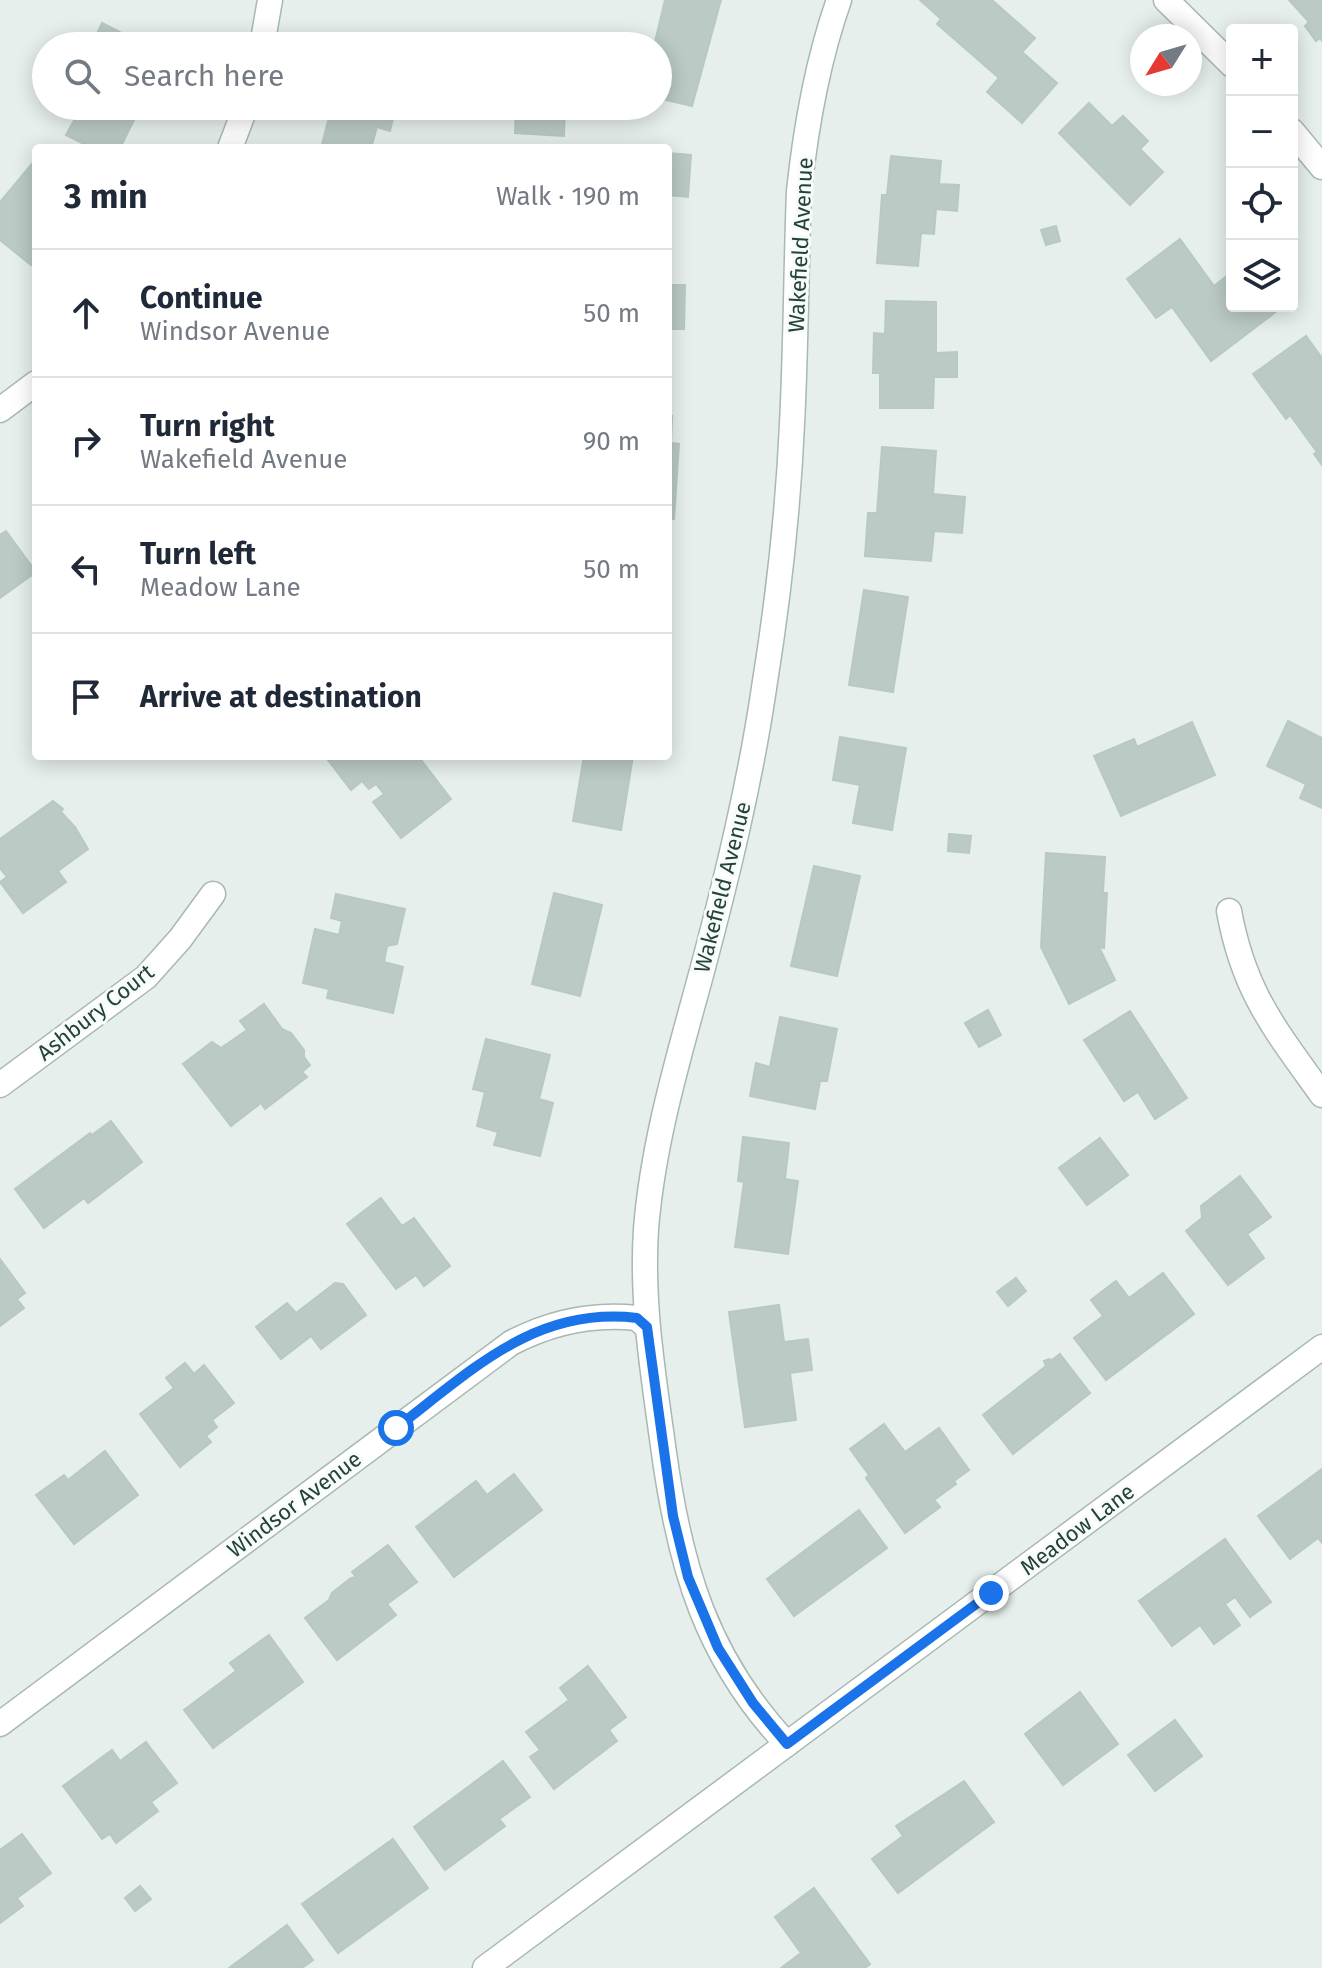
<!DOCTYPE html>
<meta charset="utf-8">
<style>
:root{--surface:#fff;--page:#f6f6f7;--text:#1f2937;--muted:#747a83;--line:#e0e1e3}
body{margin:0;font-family:"Fira Sans",sans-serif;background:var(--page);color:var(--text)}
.controls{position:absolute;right:24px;top:24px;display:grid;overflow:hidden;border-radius:8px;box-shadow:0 4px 20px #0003}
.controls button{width:72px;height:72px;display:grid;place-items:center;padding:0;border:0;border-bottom:2px solid var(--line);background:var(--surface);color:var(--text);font:40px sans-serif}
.compass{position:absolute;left:1130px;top:24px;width:72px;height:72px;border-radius:50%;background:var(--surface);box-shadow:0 4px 20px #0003;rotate:233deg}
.stop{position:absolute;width:24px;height:24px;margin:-18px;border:6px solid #1a73e8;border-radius:50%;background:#fff}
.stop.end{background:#1a73e8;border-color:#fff;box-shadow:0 2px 8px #0008}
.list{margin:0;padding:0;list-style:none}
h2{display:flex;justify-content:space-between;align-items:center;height:104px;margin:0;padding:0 32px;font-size:34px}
h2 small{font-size:26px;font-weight:400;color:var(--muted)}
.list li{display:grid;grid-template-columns:52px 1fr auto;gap:24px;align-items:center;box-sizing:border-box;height:128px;padding:0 32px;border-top:2px solid var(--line)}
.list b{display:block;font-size:30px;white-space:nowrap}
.list p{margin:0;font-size:26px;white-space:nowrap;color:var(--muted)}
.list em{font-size:26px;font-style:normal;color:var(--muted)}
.icon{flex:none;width:44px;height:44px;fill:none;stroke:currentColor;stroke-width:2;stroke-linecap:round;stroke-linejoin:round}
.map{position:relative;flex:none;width:1322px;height:1968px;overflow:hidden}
.search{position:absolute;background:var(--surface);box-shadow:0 4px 20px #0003;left:32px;top:32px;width:640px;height:88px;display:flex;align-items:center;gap:20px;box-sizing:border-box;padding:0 28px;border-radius:44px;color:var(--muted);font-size:30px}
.panel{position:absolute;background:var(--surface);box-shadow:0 4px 20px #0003;left:32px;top:144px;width:640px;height:616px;border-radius:8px}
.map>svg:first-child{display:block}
.building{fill:#bbcac4;stroke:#b8c9c2;stroke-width:2}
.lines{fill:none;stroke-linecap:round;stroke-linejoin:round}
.minor-casing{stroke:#a8b8b2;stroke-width:27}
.minor{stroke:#fff;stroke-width:24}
.route{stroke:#1a73e8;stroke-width:10}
.labels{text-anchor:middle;stroke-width:6;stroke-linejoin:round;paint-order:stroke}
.street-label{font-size:22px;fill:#24423a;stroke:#f7fbf9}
</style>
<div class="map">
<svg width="1322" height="1968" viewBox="0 0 1322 1968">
<rect width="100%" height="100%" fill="#e6efeb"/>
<g class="building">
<polygon points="665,0 721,0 692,106 658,98 658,46 654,46"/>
<polygon points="920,0 992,0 1035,38 1022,52 1057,83 1022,123 987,92 999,78 937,24 941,19"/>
<polygon points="1289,0 1322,0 1322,41 1320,38 1316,41 1305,26 1309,22"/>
<polygon points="102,23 147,46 91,46"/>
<polygon points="1089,103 1112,126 1123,116 1148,141 1140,149 1163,172 1130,205 1059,133"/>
<polygon points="66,106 141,106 120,148 92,148 66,135 77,115 64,108"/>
<polygon points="332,106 396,106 390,131 377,127 371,148 321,148"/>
<polygon points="516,106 565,106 564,136 515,133"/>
<polygon points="668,153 691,155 688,197 668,195"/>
<polygon points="891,156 941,161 939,184 959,185 957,211 936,209 934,234 921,233 918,266 877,263 882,195 887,195"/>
<polygon points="36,159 36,259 31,265 0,240 0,202"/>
<polygon points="1056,226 1060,241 1046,245 1041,230"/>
<polygon points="1180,239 1214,286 1232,272 1232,306 1280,306 1281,308 1211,361 1172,307 1156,318 1127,279"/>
<polygon points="668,285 685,285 684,329 668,329"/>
<polygon points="886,301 936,302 936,353 957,352 957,377 934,377 933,408 880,408 880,373 873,373 874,333 885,334"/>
<polygon points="1306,336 1322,358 1322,465 1314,454 1317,452 1290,415 1286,419 1253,374"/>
<polygon points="668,416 672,416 671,443 679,444 674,519 668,519"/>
<polygon points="882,447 936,451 933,494 965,497 962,533 934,531 931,561 865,556 868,513 877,513"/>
<polygon points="6,531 36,572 0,598 0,535"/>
<polygon points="864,590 908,597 893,692 849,685"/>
<polygon points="1288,721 1322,738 1322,808 1300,798 1306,784 1267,766"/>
<polygon points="1192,722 1215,775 1121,816 1094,756 1134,739 1137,747"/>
<polygon points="840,737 906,748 892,830 853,823 860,785 833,780"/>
<polygon points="325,756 418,756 451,799 401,838 373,802 384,794 376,784 369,789 362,781 351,790"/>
<polygon points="584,756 633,756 621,830 573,821"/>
<polygon points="53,801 63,809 61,812 75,827 88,849 58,871 66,882 23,913 0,882 7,877 0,868 0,839"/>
<polygon points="949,834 971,836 969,853 948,851"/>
<polygon points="1046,853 1105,857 1103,893 1107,893 1104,948 1099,947 1115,980 1069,1004 1041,947"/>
<polygon points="814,866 860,876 837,976 791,966"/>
<polygon points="554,893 602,905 580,996 532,984"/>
<polygon points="336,894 405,909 397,944 387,946 384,962 403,967 393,1013 327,998 329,989 303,983 315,929 339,935 342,921 331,918"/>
<polygon points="264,1004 282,1029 291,1033 304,1050 304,1057 310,1065 302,1072 307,1077 265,1109 261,1103 231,1126 183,1064 212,1042 221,1048 247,1030 240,1021"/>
<polygon points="988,1010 1001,1035 979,1047 965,1023"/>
<polygon points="1130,1011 1187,1098 1155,1119 1138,1092 1124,1101 1084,1040"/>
<polygon points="780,1017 837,1029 827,1081 820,1081 815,1109 750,1096 756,1063 770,1067"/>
<polygon points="486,1039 550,1055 539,1099 553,1103 540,1156 494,1145 498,1132 477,1126 485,1092 473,1089"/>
<polygon points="111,1121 142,1162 88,1203 84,1198 44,1228 15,1189 90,1133 92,1135"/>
<polygon points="743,1137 789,1143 785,1179 798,1181 788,1254 735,1247 744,1182 738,1181"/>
<polygon points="1100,1138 1128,1175 1087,1205 1059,1168"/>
<polygon points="1240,1176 1271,1217 1247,1234 1264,1258 1228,1285 1186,1231 1202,1218 1201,1206"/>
<polygon points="381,1198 402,1226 414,1218 450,1266 424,1286 416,1275 396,1289 347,1224"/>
<polygon points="0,1259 25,1293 17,1299 24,1308 0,1326"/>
<polygon points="1163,1273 1194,1314 1106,1380 1074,1338 1103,1316 1091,1300 1116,1281 1129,1298"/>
<polygon points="1016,1278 1026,1291 1008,1306 997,1292"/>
<polygon points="335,1283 343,1284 366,1315 321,1349 311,1336 281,1359 256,1327 287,1303 296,1313"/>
<polygon points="779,1305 784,1342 808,1339 812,1370 790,1373 796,1420 745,1427 729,1312"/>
<polygon points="1060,1354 1090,1393 1013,1454 983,1415 1046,1366 1044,1361 1049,1359 1052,1360"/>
<polygon points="185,1363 194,1374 204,1365 234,1403 212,1420 217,1427 206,1436 211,1442 180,1467 140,1414 174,1388 166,1378"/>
<polygon points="884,1424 905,1452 939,1428 969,1470 954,1481 956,1484 934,1500 940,1507 905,1533 866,1478 869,1475 850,1449"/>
<polygon points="105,1451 138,1495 74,1544 36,1495 64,1475 68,1480"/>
<polygon points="1322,1469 1322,1543 1318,1538 1290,1559 1258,1516"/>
<polygon points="514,1474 542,1510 454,1577 416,1527 476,1481 487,1495"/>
<polygon points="859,1510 887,1548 794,1616 767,1579"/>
<polygon points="1225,1539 1271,1602 1250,1617 1235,1597 1225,1604 1240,1625 1214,1644 1200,1625 1172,1646 1139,1601"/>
<polygon points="388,1545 417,1582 387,1604 396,1615 337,1660 305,1618 329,1600 332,1593 351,1578 356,1577 352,1572"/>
<polygon points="269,1635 303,1682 213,1748 184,1710 236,1671 230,1663"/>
<polygon points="588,1666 626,1717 609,1730 617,1741 554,1789 530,1757 540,1750 526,1732 569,1700 560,1688"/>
<polygon points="1080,1692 1118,1744 1063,1785 1025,1734"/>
<polygon points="1175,1720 1202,1756 1155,1791 1128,1755"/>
<polygon points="146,1742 177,1783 151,1802 158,1811 116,1843 110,1834 102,1839 63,1786 112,1750 120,1761"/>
<polygon points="503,1761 530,1797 499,1819 505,1826 445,1870 414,1827"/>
<polygon points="964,1781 994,1822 898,1893 872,1859 903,1836 896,1826"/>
<polygon points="22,1834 51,1873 17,1898 23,1906 0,1923 0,1850"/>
<polygon points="393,1839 428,1888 338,1953 302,1904"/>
<polygon points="140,1886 151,1899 135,1911 125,1898"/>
<polygon points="814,1888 870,1964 865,1968 781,1968 801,1953 775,1917"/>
<polygon points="287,1925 313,1960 302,1968 229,1968"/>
</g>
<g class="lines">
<defs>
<g id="minor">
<polyline points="1166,0 1232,65"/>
<polyline points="262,46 270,0"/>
<polyline points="1292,131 1322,167"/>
<polyline points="230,148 246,106"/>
<polyline points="0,410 36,383"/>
<path d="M1229,911C1244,993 1275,1029 1322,1095"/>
<polyline points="0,1085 146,977 180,939 213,894"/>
<path d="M0,1724L511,1343C551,1322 592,1313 637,1318L647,1327"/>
<path d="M787,1744C706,1658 680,1567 664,1453C654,1379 641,1305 646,1229C653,1141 679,1056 702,971C727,877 750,783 764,688C778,601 788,513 792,424C796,347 796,269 799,191C806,126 817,62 839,0"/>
<polyline points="485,1968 1322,1347"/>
</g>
</defs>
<use href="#minor" class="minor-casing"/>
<use href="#minor" class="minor"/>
</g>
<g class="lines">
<path class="route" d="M396,1428C471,1371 535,1306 637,1318L647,1327L673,1516L688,1577L718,1648L753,1703L787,1744L991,1593"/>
</g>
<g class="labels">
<g class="street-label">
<text transform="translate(800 245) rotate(-87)" y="8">Wakefield Avenue</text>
<text transform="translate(722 887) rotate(-76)" y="8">Wakefield Avenue</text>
<text transform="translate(95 1012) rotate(-38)" y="8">Ashbury Court</text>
<text transform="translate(294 1504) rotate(-37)" y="8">Windsor Avenue</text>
<text transform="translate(1077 1529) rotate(-37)" y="8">Meadow Lane</text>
</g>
</g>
</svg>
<div class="controls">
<button>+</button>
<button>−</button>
<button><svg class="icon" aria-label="locate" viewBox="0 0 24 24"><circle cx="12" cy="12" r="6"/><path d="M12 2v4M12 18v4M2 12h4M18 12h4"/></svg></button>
<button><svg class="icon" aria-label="layers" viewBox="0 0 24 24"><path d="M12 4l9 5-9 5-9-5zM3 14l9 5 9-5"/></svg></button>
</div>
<svg class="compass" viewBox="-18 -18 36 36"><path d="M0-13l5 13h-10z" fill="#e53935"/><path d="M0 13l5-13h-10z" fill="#747a83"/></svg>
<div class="stop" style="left:396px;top:1428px"></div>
<div class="stop end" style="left:991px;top:1593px"></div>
<div class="search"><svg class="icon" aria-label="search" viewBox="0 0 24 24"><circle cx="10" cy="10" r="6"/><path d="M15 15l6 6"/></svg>Search here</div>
<section class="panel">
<h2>3 min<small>Walk · 190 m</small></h2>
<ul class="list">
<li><svg class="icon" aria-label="ahead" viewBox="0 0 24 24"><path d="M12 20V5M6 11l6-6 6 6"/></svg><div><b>Continue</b><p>Windsor Avenue</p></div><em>50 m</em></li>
<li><svg class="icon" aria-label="right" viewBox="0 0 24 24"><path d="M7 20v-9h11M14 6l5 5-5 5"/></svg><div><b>Turn right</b><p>Wakefield Avenue</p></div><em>90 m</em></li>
<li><svg class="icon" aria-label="left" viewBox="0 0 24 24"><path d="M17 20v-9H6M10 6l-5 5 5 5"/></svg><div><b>Turn left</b><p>Meadow Lane</p></div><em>50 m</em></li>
<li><svg class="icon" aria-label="arrive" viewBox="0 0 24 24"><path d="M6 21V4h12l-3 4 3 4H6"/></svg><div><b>Arrive at destination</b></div></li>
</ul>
</section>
</div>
